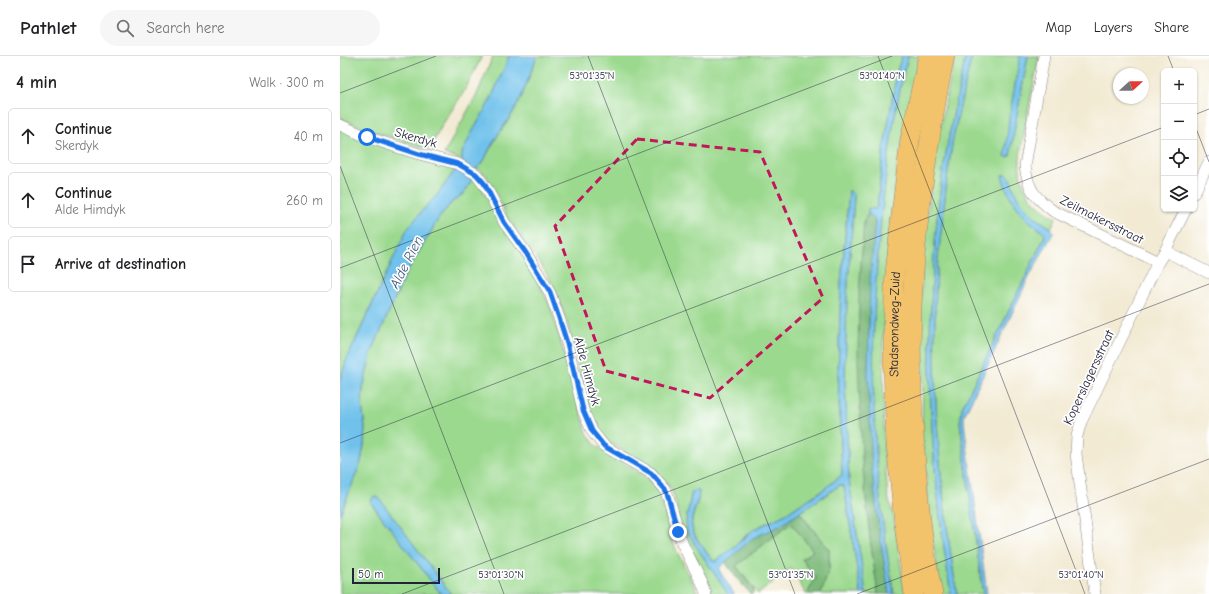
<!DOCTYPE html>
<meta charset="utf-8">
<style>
:root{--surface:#fff;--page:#f6f6f6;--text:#202124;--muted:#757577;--line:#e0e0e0}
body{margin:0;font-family:"Comic Neue",sans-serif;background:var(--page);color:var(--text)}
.controls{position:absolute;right:12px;top:12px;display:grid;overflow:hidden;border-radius:6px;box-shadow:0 1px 3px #0004}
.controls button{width:36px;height:36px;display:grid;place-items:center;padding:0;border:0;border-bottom:1px solid var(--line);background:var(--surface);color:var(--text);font:20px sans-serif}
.compass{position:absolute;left:773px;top:12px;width:36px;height:36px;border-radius:50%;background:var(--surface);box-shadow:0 1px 3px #0004;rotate:69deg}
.scale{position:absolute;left:12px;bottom:10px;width:88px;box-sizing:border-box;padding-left:4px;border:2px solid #22223b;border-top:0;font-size:11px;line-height:14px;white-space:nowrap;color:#22223b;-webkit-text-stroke:3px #fff;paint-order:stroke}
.stop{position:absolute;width:12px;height:12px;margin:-9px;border:3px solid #1a73e8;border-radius:50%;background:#fff}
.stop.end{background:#1a73e8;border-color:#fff;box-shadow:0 1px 4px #0008}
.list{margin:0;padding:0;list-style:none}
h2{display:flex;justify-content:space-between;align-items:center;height:52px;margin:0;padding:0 16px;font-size:17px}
h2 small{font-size:13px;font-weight:400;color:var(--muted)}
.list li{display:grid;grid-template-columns:26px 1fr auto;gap:12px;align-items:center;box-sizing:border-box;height:56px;margin:0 8px 8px;padding:0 8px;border:1px solid var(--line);border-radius:6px}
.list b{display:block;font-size:15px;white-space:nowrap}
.list p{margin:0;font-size:13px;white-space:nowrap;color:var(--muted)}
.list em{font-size:13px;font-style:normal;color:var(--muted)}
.icon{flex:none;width:22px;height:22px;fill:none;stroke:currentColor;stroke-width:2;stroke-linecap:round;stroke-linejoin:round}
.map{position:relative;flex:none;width:869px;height:538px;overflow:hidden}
header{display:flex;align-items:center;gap:24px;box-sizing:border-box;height:56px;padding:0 20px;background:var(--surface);border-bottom:1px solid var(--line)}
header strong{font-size:19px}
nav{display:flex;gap:22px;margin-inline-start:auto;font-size:14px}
.search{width:280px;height:36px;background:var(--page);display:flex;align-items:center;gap:10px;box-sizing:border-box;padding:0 14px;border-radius:22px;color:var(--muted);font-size:15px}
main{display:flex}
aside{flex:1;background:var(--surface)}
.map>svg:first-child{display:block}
.green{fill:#9bd98e;stroke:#5e7e64}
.forest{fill:#7cb979;stroke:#4f6e5a}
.water{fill:#70c1eb;stroke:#497293}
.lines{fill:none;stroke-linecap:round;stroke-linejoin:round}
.minor-casing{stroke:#8a8687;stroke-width:12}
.trunk-casing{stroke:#8a8687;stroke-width:20}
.minor{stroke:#fff;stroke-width:11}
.trunk{stroke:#f2c36a;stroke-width:19}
.route{stroke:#1a73e8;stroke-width:5}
.marked{fill:none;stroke:#c2185b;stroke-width:3;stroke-dasharray:8 5;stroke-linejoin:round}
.ticks{fill:none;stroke:#22223b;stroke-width:1;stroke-opacity:0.45}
.labels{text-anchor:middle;stroke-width:3.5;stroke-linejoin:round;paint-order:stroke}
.street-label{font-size:13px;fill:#22223b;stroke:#fff}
.water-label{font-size:14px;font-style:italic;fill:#3d5a79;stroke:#fff}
.ticks-label{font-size:10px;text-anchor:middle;fill:#22223b;stroke:#fff;stroke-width:3.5;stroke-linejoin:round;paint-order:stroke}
</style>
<header>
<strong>Pathlet</strong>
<div class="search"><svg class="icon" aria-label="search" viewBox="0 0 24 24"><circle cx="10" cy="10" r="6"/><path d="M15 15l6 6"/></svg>Search here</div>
<nav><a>Map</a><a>Layers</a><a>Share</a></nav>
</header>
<main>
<aside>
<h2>4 min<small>Walk · 300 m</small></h2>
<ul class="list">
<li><svg class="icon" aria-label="ahead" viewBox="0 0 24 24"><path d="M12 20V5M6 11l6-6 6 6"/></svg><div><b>Continue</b><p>Skerdyk</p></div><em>40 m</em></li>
<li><svg class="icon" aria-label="ahead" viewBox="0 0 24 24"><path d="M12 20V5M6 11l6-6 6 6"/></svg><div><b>Continue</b><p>Alde Himdyk</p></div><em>260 m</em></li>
<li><svg class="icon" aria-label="arrive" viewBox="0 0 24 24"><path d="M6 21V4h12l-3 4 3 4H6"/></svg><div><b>Arrive at destination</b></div></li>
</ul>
</aside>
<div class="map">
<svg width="869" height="538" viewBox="0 0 869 538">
<rect width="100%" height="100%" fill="#fff"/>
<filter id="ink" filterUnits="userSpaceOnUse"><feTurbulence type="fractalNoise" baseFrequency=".025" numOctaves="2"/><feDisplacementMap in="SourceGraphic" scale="8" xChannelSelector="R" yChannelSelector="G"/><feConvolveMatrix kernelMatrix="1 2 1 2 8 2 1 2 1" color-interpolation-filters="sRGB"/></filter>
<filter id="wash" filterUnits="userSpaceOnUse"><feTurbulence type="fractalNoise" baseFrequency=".012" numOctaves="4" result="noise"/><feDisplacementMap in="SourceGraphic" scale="16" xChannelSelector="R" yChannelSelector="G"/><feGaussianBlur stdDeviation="0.9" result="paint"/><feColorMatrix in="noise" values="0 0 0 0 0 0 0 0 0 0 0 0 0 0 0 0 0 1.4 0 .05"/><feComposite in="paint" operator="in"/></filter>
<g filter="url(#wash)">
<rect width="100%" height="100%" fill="#f2ead3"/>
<g class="green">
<polygon points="0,0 142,0 125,34 104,66 94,84 94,95 29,74 0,62"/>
<path d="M153,0H169C156,35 138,68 123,101L121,104L104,98L138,36Z"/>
<path d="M197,0H562L557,15L543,98L537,151L535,153H531L527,157L528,158L524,164L522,403L530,482L538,538H526L509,424L505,324L507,242L514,141L509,134L501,228L498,316L502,419L484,433L458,450L444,459L422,469L406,479L395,490L375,506C371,503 368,498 365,494C347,470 350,469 359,442L351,438L346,465L354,487L388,538H371L368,525L348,489L339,464L336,447L332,435L327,428L290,399L263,382L257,372L249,353L228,270L221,249L214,230L196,201L168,163L154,133L146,119L137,112C145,104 149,94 155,84C159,76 165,70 169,63C182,44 189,21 197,0Z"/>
<path d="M568,0H579L558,107L550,166L543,287L544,392L548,441L554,462L565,538H554C546,492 539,446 536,400C530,312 533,224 544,137C549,91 556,45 568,0Z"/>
<path d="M615,0H626C617,40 608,81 602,122C598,148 596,174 594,200C592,230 590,261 590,291C589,374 598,456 611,538H601L590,466L582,378L583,313L579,280L583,195L596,90Z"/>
<path d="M632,0H680L669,63L670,100L676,64L688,0H699C695,22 690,44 686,67C683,85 676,106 682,125C687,142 701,154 716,162L711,172C697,163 683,153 676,138C673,133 671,126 669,120L671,143L680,155L690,166L704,177L705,180L622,352L620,366L643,538H617C600,436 591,333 596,230C597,204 601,178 604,152C606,129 609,106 613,83C619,55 625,27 632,0Z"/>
<polygon points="0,72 67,97 116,113 97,139 81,156 52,205 6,305 0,325"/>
<polygon points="132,121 138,127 197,222 211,253 247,377 255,389 307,422 317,433 323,450 331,482 337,496 355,530 357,538 111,538 38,441 31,447 101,538 0,538 0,459 21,406 24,389 25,371 22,349 23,332 31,298 64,221 99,162 112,146 123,138 128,131"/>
<polygon points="500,429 504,430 521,538 481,538 489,513 489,494 460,457"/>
<polygon points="451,467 473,495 462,503 476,522 468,536 470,538 466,538 451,512 418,538 396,510"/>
</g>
<g class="forest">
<polygon points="528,158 533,161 535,165 529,265 528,320 532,414 540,480 549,538 538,538 530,482 522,403 518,305 519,237 524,164"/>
<polygon points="460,457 489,494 489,513 481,538 470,538 468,536 476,522 462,503 473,495 451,467 396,510 414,534 413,537 411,538 398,524 385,506 413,482 440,470"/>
</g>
<g class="water">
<polygon points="169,0 197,0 182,40 169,63 159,77 149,94 144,105 137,112 128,131 123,138 112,146 99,162 64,221 31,298 23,332 22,349 25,371 24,389 21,406 0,459 0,390 2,385 0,363 0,325 6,305 66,175 81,156 97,139 116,113 122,114 122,97 131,78 151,43"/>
<path d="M562,0H568C556,45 549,91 544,137C528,270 529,406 554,538H549L540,480L532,414L528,319L530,225L535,165L533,161L528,158V152L535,153L537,151L543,98L557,15Z"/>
<path d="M626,0H632C625,27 619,55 613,83C609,106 606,129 604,152C601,178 597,204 596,230C591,333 600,436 617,538H611C598,457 589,374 590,291C590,261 592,230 594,200C596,174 598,148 602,122C608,81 617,40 626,0Z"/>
<polygon points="680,0 688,0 676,64 670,100 667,101 665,100 669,63"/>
<path d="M666,118L669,120L676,139L684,150L697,163L711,172L713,176L712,179L687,225L624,360V367L647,538H643L620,366L622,352L705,180C703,174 694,170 689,165C676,152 666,137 662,119Z"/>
<path d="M509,134L513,138L514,141L507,242L505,324L509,424L526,538H521L504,430L503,429H500L440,470L413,482L381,510L379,513L380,516L394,538H388L354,487L347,475L346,465L352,436L357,434L359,435C359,448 349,460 352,472C353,479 359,486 363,491C366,496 370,503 375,506L395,490L413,474L444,459L484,433L502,419L498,316L501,228Z"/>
<polygon points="34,440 38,441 111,538 101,538 31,447 32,443"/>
</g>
</g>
<g filter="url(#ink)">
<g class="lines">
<defs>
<g id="minor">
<path d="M704,0L685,110C688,134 695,141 713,155L818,206"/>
<polyline points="0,69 27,81 57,91 79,98 118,108 136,118 147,133 164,166 186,197 210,237 219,262 227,287 243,354 252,375 264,390 311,417 325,433 328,440 342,487 362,527 366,538"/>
<polyline points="854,137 869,106"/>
<polyline points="825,195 869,217"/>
<polyline points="755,538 736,398 737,380 741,366 818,206 825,195 846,153"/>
</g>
<g id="trunk">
<path id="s1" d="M574,538L564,468L556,387L553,311L554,228L561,159L570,84L588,0"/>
<path d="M593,538C585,503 581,468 578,433C572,366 569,298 573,231C575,194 579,158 584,122C590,81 596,40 605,0"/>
</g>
</defs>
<use href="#minor" class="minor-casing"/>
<use href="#trunk" class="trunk-casing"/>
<use href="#minor" class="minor"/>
<use href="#trunk" class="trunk"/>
</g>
</g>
<g class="lines" filter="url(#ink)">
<polyline class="route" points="27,81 79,98 118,108 136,118 144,127 164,166 186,197 210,236 219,262 227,287 243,354 252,375 264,390 311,417 325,433 328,440 338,476"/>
</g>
<path class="marked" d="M297,83L420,96L483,242L370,342L266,315L215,170Z"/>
<path class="ticks" d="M248,0L455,538M538,0L745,538M828,0L834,15M0,37L96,0M854,59L869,53M854,67L869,106M0,110L164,538M0,212L552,0M0,387L824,71M62,538L869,228M517,538L869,403"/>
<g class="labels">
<g class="street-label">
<text transform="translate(76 81) rotate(16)" y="5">Skerdyk</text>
<text transform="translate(762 163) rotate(27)" y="5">Zeilmakersstraat</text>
<text dy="5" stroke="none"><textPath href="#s1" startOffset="271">Stadsrondweg-Zuid</textPath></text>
<text transform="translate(248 315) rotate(75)" y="5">Alde Himdyk</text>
<text transform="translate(748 321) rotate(-65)" y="5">Koperslagersstraat</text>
</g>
<g class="water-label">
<text transform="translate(66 206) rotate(-63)" y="5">Alde Rien</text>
</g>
</g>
<g class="ticks-label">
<text x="252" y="23">53°01'35"N</text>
<text x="542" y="23">53°01'40"N</text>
<text x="161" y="522">53°01'30"N</text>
<text x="451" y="522">53°01'35"N</text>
<text x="741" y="522">53°01'40"N</text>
</g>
</svg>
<div class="controls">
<button>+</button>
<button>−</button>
<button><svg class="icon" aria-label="locate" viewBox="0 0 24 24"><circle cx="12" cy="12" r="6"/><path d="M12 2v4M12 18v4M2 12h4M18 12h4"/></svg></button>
<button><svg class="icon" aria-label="layers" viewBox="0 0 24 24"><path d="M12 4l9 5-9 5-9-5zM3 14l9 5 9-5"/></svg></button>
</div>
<svg class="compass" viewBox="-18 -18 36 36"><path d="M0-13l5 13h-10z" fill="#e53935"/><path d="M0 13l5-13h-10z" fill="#757577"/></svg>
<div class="scale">50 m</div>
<div class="stop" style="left:27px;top:81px"></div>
<div class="stop end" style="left:338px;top:476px"></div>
</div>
</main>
